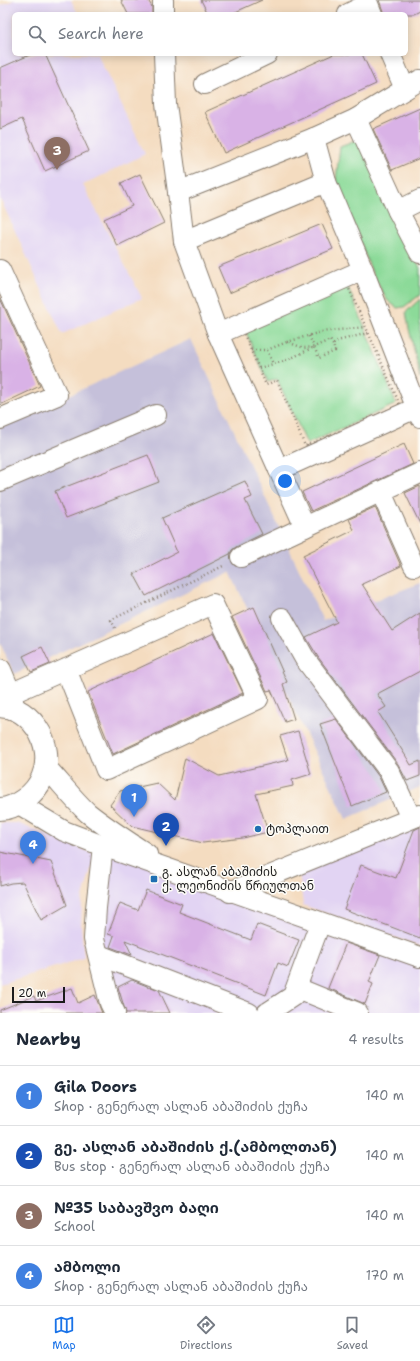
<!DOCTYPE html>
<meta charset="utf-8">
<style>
:root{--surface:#fff;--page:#f2f2f3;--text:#1f2937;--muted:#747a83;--line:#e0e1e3;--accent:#1a73e8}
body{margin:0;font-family:"Shantell Sans","Noto Sans Georgian",sans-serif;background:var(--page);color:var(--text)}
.scale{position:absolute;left:12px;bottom:10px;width:53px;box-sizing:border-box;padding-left:4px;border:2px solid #1c1c1c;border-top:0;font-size:11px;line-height:14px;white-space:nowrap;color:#1c1c1c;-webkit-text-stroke:3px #fdfcf7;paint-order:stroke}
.you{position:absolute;left:285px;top:481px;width:14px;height:14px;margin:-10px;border:3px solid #fff;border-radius:50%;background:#1a73e8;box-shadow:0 0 0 6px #1a73e833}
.badge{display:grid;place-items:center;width:26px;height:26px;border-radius:50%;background:var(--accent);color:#fff;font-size:13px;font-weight:700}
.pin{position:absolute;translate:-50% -33px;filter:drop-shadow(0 1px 2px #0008)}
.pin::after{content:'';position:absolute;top:21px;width:14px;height:12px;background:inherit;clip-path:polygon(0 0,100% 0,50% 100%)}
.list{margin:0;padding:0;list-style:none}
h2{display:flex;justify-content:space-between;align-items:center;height:52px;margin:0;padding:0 16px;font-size:17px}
h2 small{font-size:13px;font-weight:400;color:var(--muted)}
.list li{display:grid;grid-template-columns:26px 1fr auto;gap:12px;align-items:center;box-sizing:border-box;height:60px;padding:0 16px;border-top:1px solid var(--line)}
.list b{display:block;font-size:15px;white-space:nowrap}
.list p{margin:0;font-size:13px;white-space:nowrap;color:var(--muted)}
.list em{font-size:13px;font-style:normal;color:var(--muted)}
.icon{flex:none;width:22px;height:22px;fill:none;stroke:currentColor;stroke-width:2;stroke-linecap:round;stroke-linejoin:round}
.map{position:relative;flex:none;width:420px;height:1013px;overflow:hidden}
.search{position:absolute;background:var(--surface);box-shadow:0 2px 10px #0003;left:12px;right:12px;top:12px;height:44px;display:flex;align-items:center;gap:10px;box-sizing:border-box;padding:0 14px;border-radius:6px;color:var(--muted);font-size:15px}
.sheet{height:292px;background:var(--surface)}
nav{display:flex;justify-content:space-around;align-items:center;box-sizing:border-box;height:56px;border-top:1px solid var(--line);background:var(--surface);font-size:11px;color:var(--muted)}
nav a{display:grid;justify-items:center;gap:2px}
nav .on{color:var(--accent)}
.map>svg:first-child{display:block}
.built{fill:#e2d4f3}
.industrial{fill:#c5c0da}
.green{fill:#8cda99;stroke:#547b5a}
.building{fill:#d9b2e6}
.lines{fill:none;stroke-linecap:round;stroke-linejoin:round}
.minor-casing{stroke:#887c6e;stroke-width:22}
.major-casing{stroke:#887c6e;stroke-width:24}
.path{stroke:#887c6e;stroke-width:2.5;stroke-dasharray:1 3;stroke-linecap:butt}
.minor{stroke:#fff;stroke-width:20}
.major{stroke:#fff;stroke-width:22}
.poi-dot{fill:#1f6fb2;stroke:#fdfcf7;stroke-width:1.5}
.labels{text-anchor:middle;stroke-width:3;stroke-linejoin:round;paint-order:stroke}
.poi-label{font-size:12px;fill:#1c1c1c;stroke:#fdfcf7;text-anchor:start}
</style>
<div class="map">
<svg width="420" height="1013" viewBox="0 0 420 1013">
<rect width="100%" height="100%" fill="#fdfcf7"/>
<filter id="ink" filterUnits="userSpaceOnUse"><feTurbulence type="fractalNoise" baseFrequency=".025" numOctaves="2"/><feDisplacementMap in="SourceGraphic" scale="8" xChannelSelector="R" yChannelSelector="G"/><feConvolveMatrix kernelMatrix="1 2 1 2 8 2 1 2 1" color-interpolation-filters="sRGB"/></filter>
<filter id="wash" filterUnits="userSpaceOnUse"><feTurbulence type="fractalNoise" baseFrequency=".012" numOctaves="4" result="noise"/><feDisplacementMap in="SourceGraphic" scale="16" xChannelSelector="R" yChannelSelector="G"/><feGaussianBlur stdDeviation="0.9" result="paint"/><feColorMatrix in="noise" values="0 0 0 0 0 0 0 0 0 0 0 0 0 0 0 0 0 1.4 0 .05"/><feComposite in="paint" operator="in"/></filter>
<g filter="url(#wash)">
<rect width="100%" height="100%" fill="#f4dcc0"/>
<g class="built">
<polygon points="14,0 71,0 78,14 14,14 14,54 97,54 145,154 83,185 142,298 62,334 0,198 0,6"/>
<polygon points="0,823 17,823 95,854 82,901 81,926 84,958 0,984"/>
<polygon points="420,826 420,946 303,905 299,871"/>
<polygon points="103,846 420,957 420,1013 115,1013 96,908"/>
</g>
<polygon class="industrial" points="191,339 323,621 420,583 420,787 346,819 230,572 14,674 0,643 0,427"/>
<g class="green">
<polygon points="361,138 420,268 420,295 404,307 397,308 387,300 373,275 336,179 340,146"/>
<polygon points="347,285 370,339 396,404 307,444 277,379 268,382 245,330"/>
<path d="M420,299V378C416,355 409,334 406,312Z"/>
</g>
<g id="blocks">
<g class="building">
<polygon points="121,0 148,0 152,7 152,14 128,14"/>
<polygon points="201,0 262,0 231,14 208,14"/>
<polygon points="379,0 420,0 420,11 414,14 384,14"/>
<polygon points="32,54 45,54 89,151 45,171 22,119 0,129 0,68"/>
<polygon points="334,54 362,54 376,84 224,153 205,112"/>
<polygon points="420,108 420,158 392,170 373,129"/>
<polygon points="140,174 164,223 117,246 104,219 132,206 121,183"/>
<polygon points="322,224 333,249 229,293 218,267"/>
<polygon points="0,298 40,386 0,405"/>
<polygon points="404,444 413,464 311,511 302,492"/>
<polygon points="148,455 159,482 66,518 55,491"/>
<polygon points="245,481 252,497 245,500 262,534 236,547 232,550 230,554 146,596 134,574 177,552 162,518"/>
<polygon points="420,486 420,524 405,493"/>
<polygon points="375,507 401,566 362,584 392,631 420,613 420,671 377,694 386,707 378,712 407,758 411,765 420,761 420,776 407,781 398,764 318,657 306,637 337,622 303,555 354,530 349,519"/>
<polygon points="254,607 287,682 283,684 294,719 285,722 271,690 267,691 232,617"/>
<polygon points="214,633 243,693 113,754 88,692"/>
<polygon points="42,647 50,664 31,672 23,656"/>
<polygon points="336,719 379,777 386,792 352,806 320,724"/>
<polygon points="298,731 311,774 292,780 293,786 256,794 268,832 243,838 203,843 132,826 110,805 120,791 157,783 175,800 185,758 219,776 288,760 280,736"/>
<polygon points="420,827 420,938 344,909 361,865 396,878 414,830"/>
<polygon points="0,852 51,862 67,905 41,920 23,882 11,883 0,886"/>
<polygon points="146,890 182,904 179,912 251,940 257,924 299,940 288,967 278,963 266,995 125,940 132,955 110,947 114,936 108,934 120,903 138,910"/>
<polygon points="346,943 380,955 369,982 373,984 365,1004 328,988"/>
<polygon points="132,980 147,986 148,988 151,987 159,990 170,1013 126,1013 118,987"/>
<polygon points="72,988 78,1003 95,995 102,1013 0,1013 0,1010 34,996 36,1001"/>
</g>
</g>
</g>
<g filter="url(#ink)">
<use href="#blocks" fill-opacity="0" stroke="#887c6e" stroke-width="1"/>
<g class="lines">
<defs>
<g id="minor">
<polyline points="163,0 163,14"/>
<polyline points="348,14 368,4 372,14"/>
<polyline points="164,54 166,104 178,192 314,138 356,119"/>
<polyline points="390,54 405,89"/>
<polyline points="420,80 356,119 398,211 420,253"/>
<polyline points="205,84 267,54"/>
<polyline points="314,138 326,182 363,270 420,417"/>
<polyline points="178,192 184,241"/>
<polyline points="398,211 420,200"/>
<polyline points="0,270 57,395 0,419"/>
<polyline points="363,270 218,334 279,470 416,408"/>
<polyline points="218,334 184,241 326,182"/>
<polyline points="279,470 305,527"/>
<polyline points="0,481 156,415"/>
<polyline points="381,492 414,566"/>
<polyline points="241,557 420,473"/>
<polyline points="282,618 305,659 389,771 411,818"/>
<polyline points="10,694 213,604 258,699 106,770 66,669"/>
<path d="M46,767C60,782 73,799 88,813C107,828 127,841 147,854"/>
<polyline points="19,804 64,831 103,846 420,957"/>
<polyline points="103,846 96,908 94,939 110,1003 115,1013"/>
<polyline points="230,892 420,815"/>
<polyline points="99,955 249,1013"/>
<polyline points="297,988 358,1013"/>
<polyline points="267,1013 293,996 320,923"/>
</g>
<g id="major">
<polyline points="0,670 10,694 14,709"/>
<path d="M0,706C5,707 11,707 15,709C51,727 58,775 25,799C18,804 9,809 0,809"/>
</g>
</defs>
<use href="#minor" class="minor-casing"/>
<use href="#major" class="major-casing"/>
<g class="path">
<polygon points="346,282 400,405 305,446 277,380 266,385 241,327"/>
<polyline points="309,336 314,347"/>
<polyline points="287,342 321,332 365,327"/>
<polyline points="333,345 330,340 314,347 319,358 335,351 333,345 337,341 368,333"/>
<polyline points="251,350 267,350 287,342 304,348 314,347"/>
<polyline points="267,350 273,364"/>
<polyline points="259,368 287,360 312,348"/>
<polyline points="115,628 111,620 225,565"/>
</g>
<use href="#minor" class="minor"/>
<use href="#major" class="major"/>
</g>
</g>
<g class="poi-dot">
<circle cx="258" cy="829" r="4"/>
<rect x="150" y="875" width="8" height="8" rx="2"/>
</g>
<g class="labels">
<g class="poi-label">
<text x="266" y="833">ტოპლაით</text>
<text x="162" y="876">გ. ასლან აბაშიძის<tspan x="162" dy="14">ქ. ლეონიძის წრიულთან</tspan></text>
</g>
</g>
</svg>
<div class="scale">20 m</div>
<div class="you"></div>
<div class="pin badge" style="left:134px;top:817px;background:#3f7fe0">1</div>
<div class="pin badge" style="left:166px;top:846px;background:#1a4fb4">2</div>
<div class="pin badge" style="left:57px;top:170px;background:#8d6e63">3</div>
<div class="pin badge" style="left:33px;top:864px;background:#3f7fe0">4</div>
<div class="search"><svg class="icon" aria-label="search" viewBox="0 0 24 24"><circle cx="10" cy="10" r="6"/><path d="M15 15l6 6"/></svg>Search here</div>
</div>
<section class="sheet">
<h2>Nearby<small>4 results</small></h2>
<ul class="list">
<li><span class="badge" style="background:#3f7fe0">1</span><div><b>Gila Doors</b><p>Shop · გენერალ ასლან აბაშიძის ქუჩა</p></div><em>140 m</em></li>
<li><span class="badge" style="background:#1a4fb4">2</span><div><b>გე. ასლან აბაშიძის ქ.(ამბოლთან)</b><p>Bus stop · გენერალ ასლან აბაშიძის ქუჩა</p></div><em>140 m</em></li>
<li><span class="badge" style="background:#8d6e63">3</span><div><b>№35 საბავშვო ბაღი</b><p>School</p></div><em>140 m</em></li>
<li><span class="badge" style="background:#3f7fe0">4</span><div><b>ამბოლი</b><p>Shop · გენერალ ასლან აბაშიძის ქუჩა</p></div><em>170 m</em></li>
</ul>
</section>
<nav>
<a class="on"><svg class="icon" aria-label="map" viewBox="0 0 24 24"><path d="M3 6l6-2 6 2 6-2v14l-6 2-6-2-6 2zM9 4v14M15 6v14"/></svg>Map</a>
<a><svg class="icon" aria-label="directions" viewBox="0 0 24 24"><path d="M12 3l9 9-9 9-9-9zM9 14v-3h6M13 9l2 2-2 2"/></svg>Directions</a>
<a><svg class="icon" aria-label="saved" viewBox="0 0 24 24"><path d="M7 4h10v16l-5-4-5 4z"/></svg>Saved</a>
</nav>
